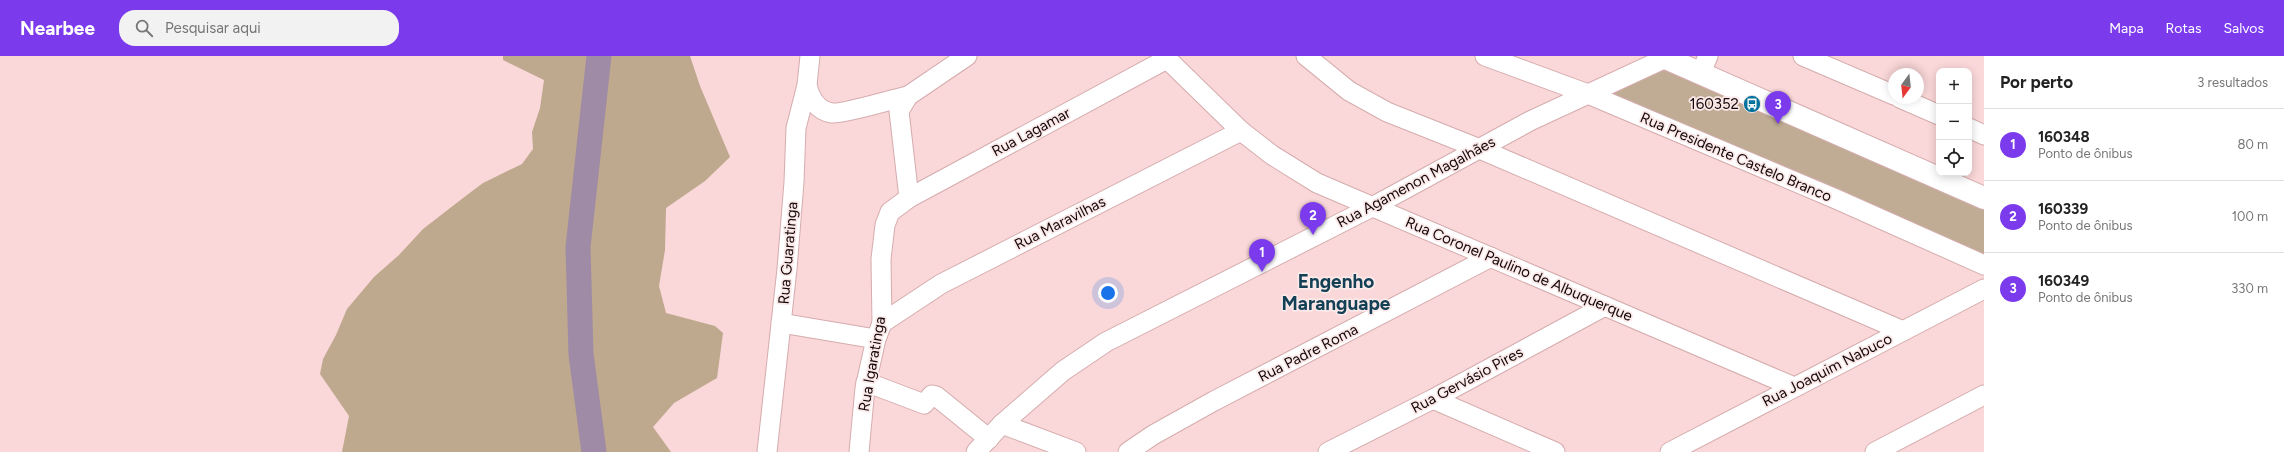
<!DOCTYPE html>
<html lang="pt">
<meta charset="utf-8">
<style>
:root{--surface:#fff;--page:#f2f2f2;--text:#222;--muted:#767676;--line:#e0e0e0;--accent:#7c3aed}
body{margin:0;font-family:Figtree,sans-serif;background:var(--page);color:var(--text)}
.controls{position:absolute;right:12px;top:12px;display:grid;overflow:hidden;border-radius:8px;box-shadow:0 2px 10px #0003}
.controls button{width:36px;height:36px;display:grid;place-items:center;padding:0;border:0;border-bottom:1px solid var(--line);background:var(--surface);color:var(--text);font:20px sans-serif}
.compass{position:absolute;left:1888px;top:12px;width:36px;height:36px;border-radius:50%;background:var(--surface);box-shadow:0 2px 10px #0003;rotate:195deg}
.you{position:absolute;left:1108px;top:237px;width:14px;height:14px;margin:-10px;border:3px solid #fff;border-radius:50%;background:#1a73e8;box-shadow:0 0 0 6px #1a73e833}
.badge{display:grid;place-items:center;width:26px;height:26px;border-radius:50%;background:var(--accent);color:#fff;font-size:13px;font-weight:700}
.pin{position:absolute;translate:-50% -33px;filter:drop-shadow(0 1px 2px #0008)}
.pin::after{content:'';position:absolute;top:21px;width:14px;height:12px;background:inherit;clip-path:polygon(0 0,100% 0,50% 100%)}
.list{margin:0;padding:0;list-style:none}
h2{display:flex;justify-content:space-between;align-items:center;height:52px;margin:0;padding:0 16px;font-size:17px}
h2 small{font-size:13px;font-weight:400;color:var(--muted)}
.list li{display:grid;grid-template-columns:26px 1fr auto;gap:12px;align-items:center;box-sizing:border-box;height:72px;padding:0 16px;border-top:1px solid var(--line)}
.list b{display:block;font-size:15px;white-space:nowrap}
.list p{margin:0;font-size:13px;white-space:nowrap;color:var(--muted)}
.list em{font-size:13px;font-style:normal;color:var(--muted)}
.icon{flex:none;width:22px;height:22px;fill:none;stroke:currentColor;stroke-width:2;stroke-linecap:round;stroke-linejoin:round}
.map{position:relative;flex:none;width:1984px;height:396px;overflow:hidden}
header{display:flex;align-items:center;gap:24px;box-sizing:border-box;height:56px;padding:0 20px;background:var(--accent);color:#fff}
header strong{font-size:19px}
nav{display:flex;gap:22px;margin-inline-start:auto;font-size:14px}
.search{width:280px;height:36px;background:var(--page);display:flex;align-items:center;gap:10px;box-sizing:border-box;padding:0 14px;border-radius:16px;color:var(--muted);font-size:15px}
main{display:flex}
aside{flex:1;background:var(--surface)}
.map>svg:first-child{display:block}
.green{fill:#c0ac94}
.forest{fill:#bea88e}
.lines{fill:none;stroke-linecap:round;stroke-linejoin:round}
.river{stroke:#9f8ba5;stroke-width:25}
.minor-casing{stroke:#d5acae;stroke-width:21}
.major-casing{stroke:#d5acae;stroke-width:24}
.minor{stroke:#fff;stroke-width:19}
.major{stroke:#fff;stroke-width:22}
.labels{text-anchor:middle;stroke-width:3.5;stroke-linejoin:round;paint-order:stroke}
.poi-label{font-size:15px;fill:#140708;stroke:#fbe9ea;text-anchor:end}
.street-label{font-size:15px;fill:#140708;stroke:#fbe9ea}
.district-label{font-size:19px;font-weight:bold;fill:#144055;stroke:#fbe9ea}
</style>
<header>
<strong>Nearbee</strong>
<div class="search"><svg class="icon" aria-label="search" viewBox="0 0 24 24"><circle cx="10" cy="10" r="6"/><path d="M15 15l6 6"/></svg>Pesquisar aqui</div>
<nav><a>Mapa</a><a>Rotas</a><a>Salvos</a></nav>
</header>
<main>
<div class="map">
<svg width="1984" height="396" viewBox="0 0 1984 396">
<rect width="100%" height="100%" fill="#fad7d8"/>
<polygon class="green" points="1666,2 1984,142 1984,206 1597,39"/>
<polygon class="forest" points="503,0 690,0 700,30 730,101 705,125 666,152 665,194 659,230 666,257 715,270 723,277 717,322 674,347 653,371 671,396 342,396 349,360 320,318 323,303 336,279 347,253 374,221 399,199 423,173 467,139 483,127 522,108 533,93 532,76 540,52 544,24 503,4"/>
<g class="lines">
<polyline class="river" points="594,396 581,298 578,191 599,0"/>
<defs>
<g id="minor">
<polyline points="1164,0 1241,75 1272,99 1317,127 1794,331"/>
<polyline points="1306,0 1349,35 1387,56 1480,93 1903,275"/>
<polyline points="1485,0 1588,38 1836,143 1984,209"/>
<polyline points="1803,0 1894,39"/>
<polyline points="1701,17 1708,0"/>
<path d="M807,29C810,42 817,55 832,57C845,58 892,43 908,40"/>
<polyline points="1900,42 1939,59"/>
<polyline points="1969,72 1984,79"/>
<polyline points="909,142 899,55 908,40 967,0"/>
<polyline points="781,267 876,283"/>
<polyline points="882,267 941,228 1241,75"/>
<polyline points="866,326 924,348 932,339 936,340 989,383"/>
<polyline points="1433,343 1555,396"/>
<polyline points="1002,368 1076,396"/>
<polyline points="767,396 787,213 794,126 796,72 807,29 810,0"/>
<polyline points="859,396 865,332 876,283 882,267 881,203 885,169 890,156 909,142 1167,3"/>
<polyline points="976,396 1002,368 1063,315 1106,286 1372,151 1530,65 1666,2"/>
<polyline points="1128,396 1153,379 1214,345 1491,201"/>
<polyline points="1328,396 1433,343 1605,250"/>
<polyline points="1670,396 1984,233"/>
<polyline points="1875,396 1984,339"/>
</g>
<polyline id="major" points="1661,0 1984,142"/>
</defs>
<use href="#minor" class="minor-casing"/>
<use href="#major" class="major-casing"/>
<use href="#minor" class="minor"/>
<use href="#major" class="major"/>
</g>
<defs>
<symbol id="bus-disc" viewBox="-11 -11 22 22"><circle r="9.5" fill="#02729d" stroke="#fbe9ea"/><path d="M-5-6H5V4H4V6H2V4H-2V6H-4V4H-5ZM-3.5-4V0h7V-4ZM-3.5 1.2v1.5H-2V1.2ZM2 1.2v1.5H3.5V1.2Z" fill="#fff"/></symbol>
</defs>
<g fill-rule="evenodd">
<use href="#bus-disc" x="1742" y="38" width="20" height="20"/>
</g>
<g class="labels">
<g class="poi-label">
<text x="1739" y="53">160352</text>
</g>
<g class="street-label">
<text transform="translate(1031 76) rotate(-28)" y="5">Rua Lagamar</text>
<text transform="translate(1736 101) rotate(23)" y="5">Rua Presidente Castelo Branco</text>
<text transform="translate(1416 126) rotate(-28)" y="5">Rua Agamenon Magalhães</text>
<text transform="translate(1060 167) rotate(-27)" y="5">Rua Maravilhas</text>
<text transform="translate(788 197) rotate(-85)" y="5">Rua Guaratinga</text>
<text transform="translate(1519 213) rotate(23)" y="5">Rua Coronel Paulino de Albuquerque</text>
<text transform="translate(1308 297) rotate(-27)" y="5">Rua Padre Roma</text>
<text transform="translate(872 308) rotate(-80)" y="5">Rua Igaratinga</text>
<text transform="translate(1827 314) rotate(-27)" y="5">Rua Joaquim Nabuco</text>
<text transform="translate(1467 324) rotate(-28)" y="5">Rua Gervásio Pires</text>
</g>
<g class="district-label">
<text x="1336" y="232">Engenho<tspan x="1336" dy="22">Maranguape</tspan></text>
</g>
</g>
</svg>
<div class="controls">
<button>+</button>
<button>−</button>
<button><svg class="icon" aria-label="locate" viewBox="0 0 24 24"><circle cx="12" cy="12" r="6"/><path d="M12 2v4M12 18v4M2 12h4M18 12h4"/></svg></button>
</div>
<svg class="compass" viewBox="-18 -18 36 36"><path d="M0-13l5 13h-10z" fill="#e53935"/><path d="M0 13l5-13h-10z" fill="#767676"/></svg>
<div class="you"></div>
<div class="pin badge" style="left:1262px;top:216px">1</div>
<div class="pin badge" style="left:1313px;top:179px">2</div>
<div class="pin badge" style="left:1778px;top:68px">3</div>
</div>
<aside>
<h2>Por perto<small>3 resultados</small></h2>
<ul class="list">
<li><span class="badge">1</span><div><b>160348</b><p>Ponto de ônibus</p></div><em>80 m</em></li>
<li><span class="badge">2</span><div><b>160339</b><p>Ponto de ônibus</p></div><em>100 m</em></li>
<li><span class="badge">3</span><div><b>160349</b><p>Ponto de ônibus</p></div><em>330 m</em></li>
</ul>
</aside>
</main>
